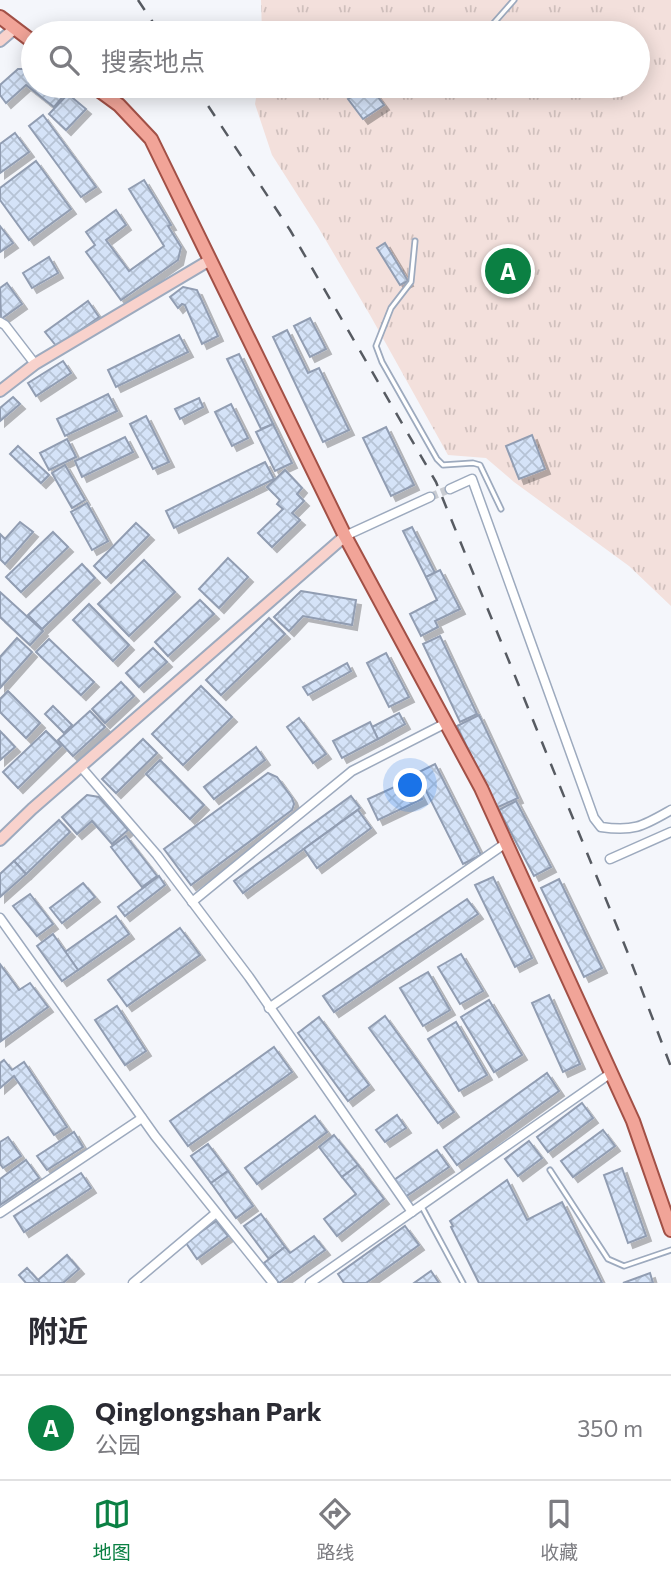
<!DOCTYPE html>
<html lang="zh">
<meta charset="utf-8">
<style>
:root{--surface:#fff;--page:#f2f2f3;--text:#2b2b33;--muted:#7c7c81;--line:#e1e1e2;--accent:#0b8043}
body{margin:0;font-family:Commissioner,"Noto Sans SC",sans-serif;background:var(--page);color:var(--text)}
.you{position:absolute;left:411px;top:786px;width:24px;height:24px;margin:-18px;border:5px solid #fff;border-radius:50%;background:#1a73e8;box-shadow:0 0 0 10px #1a73e833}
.badge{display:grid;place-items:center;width:46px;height:46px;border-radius:50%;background:var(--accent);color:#fff;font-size:23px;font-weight:700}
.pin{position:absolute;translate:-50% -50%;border:4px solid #fff;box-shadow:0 2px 7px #0006}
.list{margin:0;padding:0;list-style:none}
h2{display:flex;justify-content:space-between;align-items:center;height:91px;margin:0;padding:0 28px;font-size:30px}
h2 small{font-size:23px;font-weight:400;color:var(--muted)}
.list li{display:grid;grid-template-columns:46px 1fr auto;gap:21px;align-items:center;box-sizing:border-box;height:105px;padding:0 28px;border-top:2px solid var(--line)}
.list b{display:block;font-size:26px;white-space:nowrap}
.list p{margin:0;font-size:23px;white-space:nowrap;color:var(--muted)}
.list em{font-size:23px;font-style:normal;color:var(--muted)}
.icon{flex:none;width:38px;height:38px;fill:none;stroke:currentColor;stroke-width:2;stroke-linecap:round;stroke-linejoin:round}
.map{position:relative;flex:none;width:671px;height:1283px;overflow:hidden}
.search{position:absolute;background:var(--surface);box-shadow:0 4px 18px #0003;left:21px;right:21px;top:21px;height:77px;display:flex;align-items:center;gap:18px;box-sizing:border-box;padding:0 24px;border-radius:38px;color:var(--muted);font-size:26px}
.sheet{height:196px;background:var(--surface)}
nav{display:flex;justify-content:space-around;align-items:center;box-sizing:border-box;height:98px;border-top:2px solid var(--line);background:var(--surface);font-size:19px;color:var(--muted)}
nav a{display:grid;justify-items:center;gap:4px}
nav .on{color:var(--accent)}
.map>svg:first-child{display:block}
.park{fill:url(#park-tufts)}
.building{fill:url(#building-cross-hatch);stroke:#919db2;stroke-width:2;filter:url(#shadow)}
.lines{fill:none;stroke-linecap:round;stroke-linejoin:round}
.street-tunnel{stroke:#c9ccd2;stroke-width:8;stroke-dasharray:8 4;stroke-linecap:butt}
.lane-casing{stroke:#9daabe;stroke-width:7}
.street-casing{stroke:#9daabe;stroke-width:11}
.secondary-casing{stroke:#9daabe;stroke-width:14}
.primary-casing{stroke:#a25046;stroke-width:16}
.lane{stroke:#fff;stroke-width:3.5}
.street{stroke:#fff;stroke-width:8}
.secondary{stroke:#f8d2cc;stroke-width:10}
.primary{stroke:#f1a498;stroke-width:12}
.rail{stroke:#575b62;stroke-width:2.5;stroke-dasharray:12 12;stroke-linecap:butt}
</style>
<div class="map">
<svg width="671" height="1283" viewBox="0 0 671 1283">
<defs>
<pattern id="park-tufts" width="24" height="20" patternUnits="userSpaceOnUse" patternTransform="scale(1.75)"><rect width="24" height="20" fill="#f3e0dc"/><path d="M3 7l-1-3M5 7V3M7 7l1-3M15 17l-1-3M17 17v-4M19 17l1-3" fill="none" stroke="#d0c0bd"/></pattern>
<pattern id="building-cross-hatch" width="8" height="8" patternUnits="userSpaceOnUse" patternTransform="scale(1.75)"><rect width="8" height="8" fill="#d5e3f8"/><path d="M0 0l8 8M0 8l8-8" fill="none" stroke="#b6c3d5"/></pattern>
<filter id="shadow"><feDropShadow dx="5" dy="5" stdDeviation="0" flood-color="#0004"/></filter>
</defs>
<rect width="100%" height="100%" fill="#f4f6fb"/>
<polygon class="park" points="261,0 671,0 671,606 629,566 514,482 486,458 448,455 370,315 318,227 272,155 255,104 258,86 638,86 638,33 262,33"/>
<g class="building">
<polygon points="18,69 33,69 33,86 57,86 66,93 54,107 26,85 6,103 0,95 0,85"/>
<polygon points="367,86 370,86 384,105 363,119 348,99"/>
<polygon points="68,94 86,109 66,130 49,114"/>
<polygon points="43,115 96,187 81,197 29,126"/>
<polygon points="15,133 29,152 0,173 0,144"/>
<polygon points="36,161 71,209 29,240 0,200 0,188"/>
<polygon points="144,180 171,225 168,226 181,247 178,260 121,300 86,252 95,245 86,232 116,210 126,225 106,240 129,271 164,246 129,189"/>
<polygon points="0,226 13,243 0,252"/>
<polygon points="385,243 408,281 400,285 377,248"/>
<polygon points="49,257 58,273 32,288 23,273"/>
<polygon points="7,283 22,304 1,319 0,288"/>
<polygon points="183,287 197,290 218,336 202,344 185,305 182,304 178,308 170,297"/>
<polygon points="88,301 99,317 57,347 45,332"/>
<polygon points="310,318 326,349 310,357 294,326"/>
<polygon points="287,330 308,373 319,368 349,430 323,442 273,337"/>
<polygon points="179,335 188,352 116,387 108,370"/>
<polygon points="239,354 273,424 261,429 227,359"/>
<polygon points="63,361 71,373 36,396 28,383"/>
<polygon points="108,394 117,411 65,436 57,419"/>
<polygon points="13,397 20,404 0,421 0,408"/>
<polygon points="199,398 203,407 180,419 175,409"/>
<polygon points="231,404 248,438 232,446 215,412"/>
<polygon points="146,416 169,462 153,469 130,424"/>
<polygon points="273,424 292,463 275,471 256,432"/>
<polygon points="386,427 414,485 391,496 363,438"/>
<polygon points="532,435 545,469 519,479 506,446"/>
<polygon points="125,437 133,452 82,477 75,461"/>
<polygon points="67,439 76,457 49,470 40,453"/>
<polygon points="18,446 49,475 41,483 10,454"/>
<polygon points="265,462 274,479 174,528 166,511"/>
<polygon points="65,465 85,500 72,508 52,473"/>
<polygon points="285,470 302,488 297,494 304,501 292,513 300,520 272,547 258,533 283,509 277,504 280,500 267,487"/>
<polygon points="87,503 108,541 92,550 71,512"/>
<polygon points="20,522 33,532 5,564 0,559 0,534 5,539"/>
<polygon points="136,523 149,535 106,578 94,566"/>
<polygon points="412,527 435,573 426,577 403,531"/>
<polygon points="53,532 68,547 21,592 6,577"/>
<polygon points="228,558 248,577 219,608 199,589"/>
<polygon points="144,560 175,592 129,636 98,604"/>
<polygon points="82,564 95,578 42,629 28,615"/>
<polygon points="440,570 460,609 435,621 438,627 421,636 410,614 437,600 426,577"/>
<polygon points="301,591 356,600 352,625 303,616 289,631 274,617"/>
<polygon points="0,592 43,631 30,645 0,617"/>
<polygon points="200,600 214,614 168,656 155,642"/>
<polygon points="89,604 129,645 113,661 73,620"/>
<polygon points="269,618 285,634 221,695 206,680"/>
<polygon points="440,636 477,714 460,722 423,644"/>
<polygon points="17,638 32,652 0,688 0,657"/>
<polygon points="49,639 94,682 81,695 36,652"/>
<polygon points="153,648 167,662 139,687 126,673"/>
<polygon points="386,653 409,697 389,707 367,663"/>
<polygon points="347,663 351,671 308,695 303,687"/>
<polygon points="121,682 134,696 105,723 92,709"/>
<polygon points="201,686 232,717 183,765 152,734"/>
<polygon points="8,691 40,723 26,738 0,712 0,699"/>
<polygon points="53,706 72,725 64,733 45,714"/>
<polygon points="90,711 105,727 73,756 58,740"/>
<polygon points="399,713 405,724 378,739 372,727"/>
<polygon points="479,715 518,798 496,808 457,726"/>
<polygon points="299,718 326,754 313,763 287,727"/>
<polygon points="370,722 378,739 342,758 333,741"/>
<polygon points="0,731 15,747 0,760"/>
<polygon points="46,731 61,746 18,788 3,772"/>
<polygon points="143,739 157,753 116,793 102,779"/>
<polygon points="256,747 265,760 214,799 204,787"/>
<polygon points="160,760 204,805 190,819 146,774"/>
<polygon points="435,764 481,855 463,864 417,773"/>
<polygon points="268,773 277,777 292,798 294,804 292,810 191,885 164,849"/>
<polygon points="412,779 422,799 378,820 368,799"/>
<polygon points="87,795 99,797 128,830 112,844 92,821 77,834 62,817"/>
<polygon points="351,796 360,808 243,893 234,881"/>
<polygon points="516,801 551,867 534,876 499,810"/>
<polygon points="358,810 371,828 317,868 304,849"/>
<polygon points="59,820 70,832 26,874 14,861"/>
<polygon points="126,836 157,876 142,887 111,847"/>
<polygon points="14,861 26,874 0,897 0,874"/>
<polygon points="159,876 165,885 125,916 118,907"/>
<polygon points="493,877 532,958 515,967 475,885"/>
<polygon points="559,879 602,968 584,977 541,888"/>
<polygon points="83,883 95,897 62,923 50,908"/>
<polygon points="30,894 53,924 37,936 13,906"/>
<polygon points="467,899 478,914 334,1012 323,996"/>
<polygon points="116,916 129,934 78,970 65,952"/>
<polygon points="180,928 200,955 127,1006 108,980"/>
<polygon points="53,934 78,970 62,981 37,946"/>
<polygon points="461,954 483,991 460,1004 438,967"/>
<polygon points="0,964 19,990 30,983 48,1007 1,1041"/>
<polygon points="428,972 450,1010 423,1026 400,988"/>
<polygon points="549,995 580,1064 563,1072 532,1003"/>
<polygon points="489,1000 522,1055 494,1072 461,1017"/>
<polygon points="117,1006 146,1051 125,1065 95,1020"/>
<polygon points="385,1016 454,1112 438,1123 369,1028"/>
<polygon points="319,1017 369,1085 348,1101 298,1033"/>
<polygon points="456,1022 487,1075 459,1091 428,1039"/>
<polygon points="274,1047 292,1072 188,1146 170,1121"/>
<polygon points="4,1060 12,1070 24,1062 67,1127 54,1135 14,1076 0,1088 0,1063"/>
<polygon points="547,1073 559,1091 457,1165 444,1147"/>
<polygon points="582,1103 593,1118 548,1152 537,1137"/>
<polygon points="397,1115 406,1128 385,1142 376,1130"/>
<polygon points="315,1116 327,1132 257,1184 245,1168"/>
<polygon points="603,1130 615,1146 573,1177 561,1161"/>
<polygon points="74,1132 83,1147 47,1170 37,1156"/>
<polygon points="334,1135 358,1165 342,1177 319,1147"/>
<polygon points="8,1137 21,1156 3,1168 0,1164 0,1142"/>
<polygon points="529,1141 542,1158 518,1176 505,1159"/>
<polygon points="208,1144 228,1171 211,1183 191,1156"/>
<polygon points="437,1150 449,1167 405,1197 394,1180"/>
<polygon points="26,1160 39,1178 0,1205 0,1179"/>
<polygon points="358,1165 384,1199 337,1236 324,1219 356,1194 342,1177"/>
<polygon points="622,1168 646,1236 628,1243 604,1175"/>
<polygon points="228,1171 253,1206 236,1218 211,1183"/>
<polygon points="81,1173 91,1188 24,1232 14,1216"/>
<polygon points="507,1180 527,1220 562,1202 602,1283 479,1283 451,1227 453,1226 450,1221"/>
<polygon points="261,1214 285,1247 269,1259 244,1226"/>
<polygon points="216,1221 228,1236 197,1259 186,1243"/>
<polygon points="405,1226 419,1245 366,1283 344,1283 338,1274"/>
<polygon points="314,1236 325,1250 279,1283 264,1263 285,1247 290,1253"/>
<polygon points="67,1255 79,1269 63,1283 40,1283 38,1280"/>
<polygon points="27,1268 38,1280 40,1283 26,1283 19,1275"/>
<polygon points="431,1271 439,1283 414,1283"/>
<polygon points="650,1273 653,1283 623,1283"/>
</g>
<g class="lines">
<polyline class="street-tunnel" points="430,497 450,489"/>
<defs>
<g id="lane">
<polyline points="485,33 514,0"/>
<polyline points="415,241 411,282 391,308 376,346 382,362 437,459 443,465 473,463 480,465 501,509"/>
<polyline points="550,1170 608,1259 624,1266 671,1250"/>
<polyline points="422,1207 463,1283"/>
</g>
<g id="street">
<polyline points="0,322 5,325 35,364"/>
<path d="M450,489L472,479L594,818L601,827C634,832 643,826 671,810"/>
<polyline points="345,536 430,497"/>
<polyline points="81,767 157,855 249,977 412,1212"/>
<polyline points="610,859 671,832"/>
<polyline points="192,902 352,771 446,723"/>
<polyline points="0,918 155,1136 273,1283"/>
<polyline points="269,1008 506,843"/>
<polyline points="0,1213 142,1118"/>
<polyline points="133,1283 216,1213"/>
<polyline points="310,1283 611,1073"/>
</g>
<g id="secondary">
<polyline points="0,41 14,29"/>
<polyline points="0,391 35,364 210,260"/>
<polyline points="0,840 32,809 345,536"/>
</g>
<g id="primary">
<polyline points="0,17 33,42"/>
<polyline points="93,86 119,105 151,139 345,536 481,788 633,1121 671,1230"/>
</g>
</defs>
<use href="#lane" class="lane-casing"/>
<use href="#street" class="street-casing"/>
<use href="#secondary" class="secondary-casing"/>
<use href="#primary" class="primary-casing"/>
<use href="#lane" class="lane"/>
<use href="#street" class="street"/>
<use href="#secondary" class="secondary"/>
<use href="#primary" class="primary"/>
<g class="rail">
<polyline points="138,0 160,33"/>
<polyline points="195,86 290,230 436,482 627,951 671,1067"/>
</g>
</g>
</svg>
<div class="you"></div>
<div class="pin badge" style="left:508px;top:271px">A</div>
<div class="search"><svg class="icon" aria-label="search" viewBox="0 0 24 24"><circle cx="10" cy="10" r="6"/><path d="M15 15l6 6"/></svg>搜索地点</div>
</div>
<section class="sheet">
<h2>附近<small></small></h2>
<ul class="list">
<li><span class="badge">A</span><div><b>Qinglongshan Park</b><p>公园</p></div><em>350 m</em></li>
</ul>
</section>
<nav>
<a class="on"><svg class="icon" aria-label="map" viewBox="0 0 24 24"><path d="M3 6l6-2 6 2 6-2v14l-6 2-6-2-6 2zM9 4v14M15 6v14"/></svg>地图</a>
<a><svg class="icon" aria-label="directions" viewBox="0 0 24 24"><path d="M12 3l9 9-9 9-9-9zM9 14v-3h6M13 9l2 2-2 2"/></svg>路线</a>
<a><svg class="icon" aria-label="saved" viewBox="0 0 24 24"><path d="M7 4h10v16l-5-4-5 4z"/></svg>收藏</a>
</nav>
